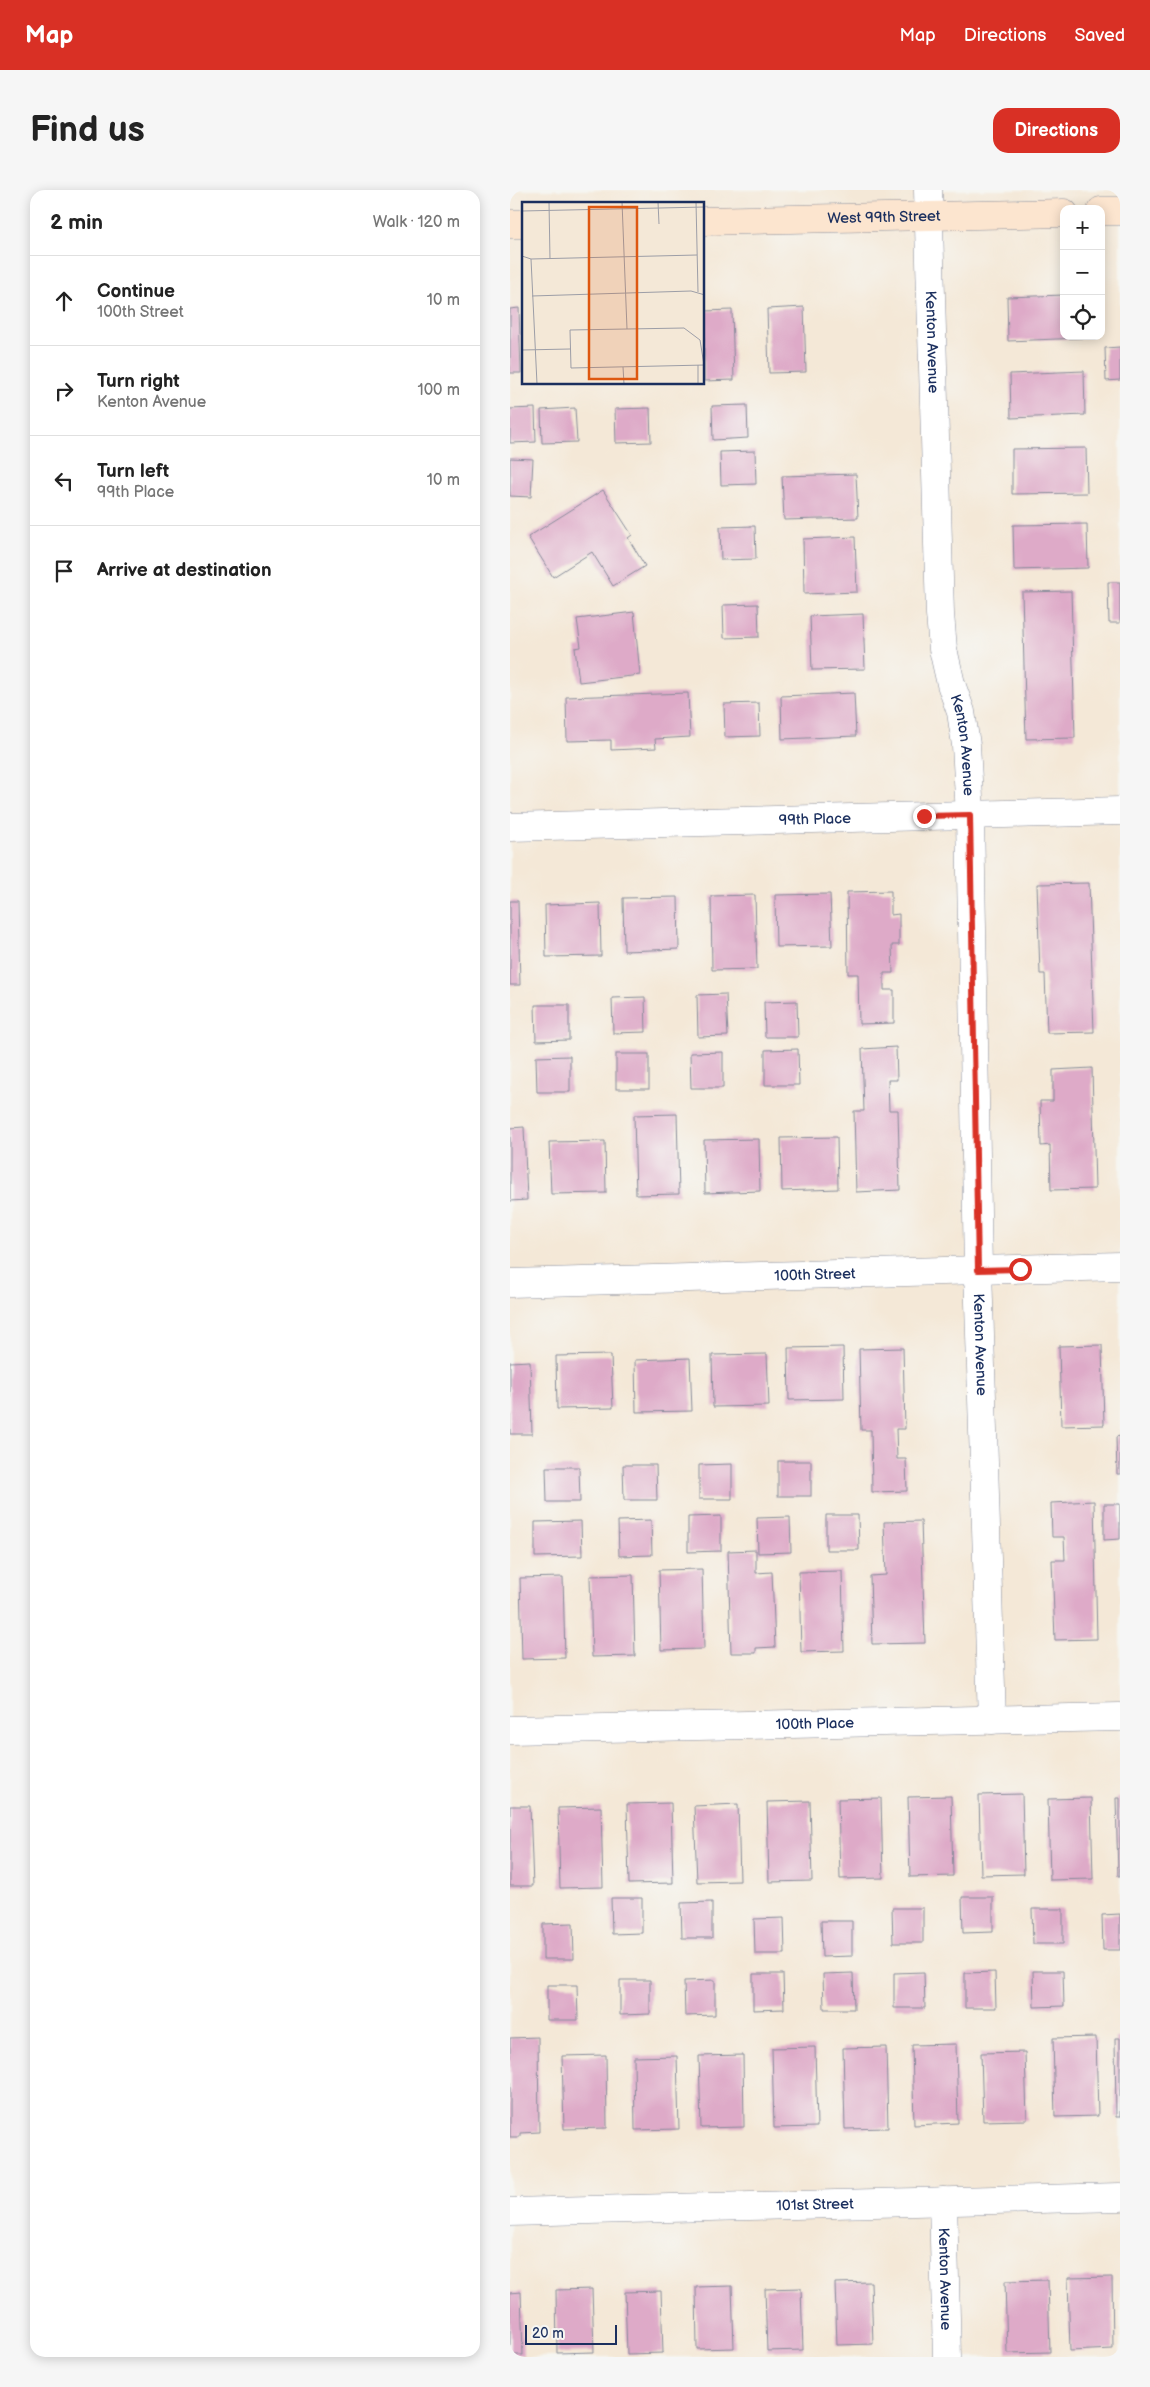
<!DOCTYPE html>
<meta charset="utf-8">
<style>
:root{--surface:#fff;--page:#f6f6f6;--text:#222;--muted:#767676;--line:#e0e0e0;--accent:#d93025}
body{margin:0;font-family:"Balsamiq Sans",sans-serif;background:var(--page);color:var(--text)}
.controls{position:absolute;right:15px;top:15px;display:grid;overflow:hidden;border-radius:10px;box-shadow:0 2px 12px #0003}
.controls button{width:45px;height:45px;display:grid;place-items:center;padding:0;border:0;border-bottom:1px solid var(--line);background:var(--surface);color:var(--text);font:25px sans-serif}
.scale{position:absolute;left:15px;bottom:12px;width:92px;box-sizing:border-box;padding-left:5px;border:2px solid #1b2f5e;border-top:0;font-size:14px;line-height:18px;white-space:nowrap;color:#1b2f5e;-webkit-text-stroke:4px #f6f6f2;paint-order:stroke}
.stop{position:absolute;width:15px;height:15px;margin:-11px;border:4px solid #d93025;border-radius:50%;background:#fff}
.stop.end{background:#d93025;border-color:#fff;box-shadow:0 1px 5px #0008}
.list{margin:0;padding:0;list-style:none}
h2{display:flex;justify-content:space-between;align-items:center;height:65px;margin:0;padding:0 20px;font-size:21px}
h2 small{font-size:16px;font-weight:400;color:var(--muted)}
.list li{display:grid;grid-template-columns:32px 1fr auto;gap:15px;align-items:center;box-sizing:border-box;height:90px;padding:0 20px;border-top:1px solid var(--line)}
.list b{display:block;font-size:19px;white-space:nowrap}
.list p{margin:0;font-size:16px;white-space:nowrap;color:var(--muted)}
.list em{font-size:16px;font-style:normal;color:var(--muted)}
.icon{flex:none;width:28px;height:28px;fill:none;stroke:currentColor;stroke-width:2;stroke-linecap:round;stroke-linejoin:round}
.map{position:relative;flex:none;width:610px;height:2167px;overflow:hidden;border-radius:15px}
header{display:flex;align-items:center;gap:30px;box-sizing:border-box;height:70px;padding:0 25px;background:var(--accent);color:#fff}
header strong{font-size:24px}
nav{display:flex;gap:28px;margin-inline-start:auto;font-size:18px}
.intro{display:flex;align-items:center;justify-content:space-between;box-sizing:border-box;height:120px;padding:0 30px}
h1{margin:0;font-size:35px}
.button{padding:12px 22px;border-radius:15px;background:var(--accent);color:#fff;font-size:18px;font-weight:700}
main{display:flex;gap:30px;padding:0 30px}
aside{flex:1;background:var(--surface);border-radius:15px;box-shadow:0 2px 12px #0003}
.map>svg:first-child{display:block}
.building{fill:#deaac8}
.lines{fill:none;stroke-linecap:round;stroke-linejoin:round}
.street-casing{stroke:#888c9a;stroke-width:29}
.secondary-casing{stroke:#888c9a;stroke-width:29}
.street{stroke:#fff;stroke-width:28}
.secondary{stroke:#fce5cf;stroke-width:28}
.route{stroke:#d93025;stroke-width:6}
.labels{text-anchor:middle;stroke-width:4;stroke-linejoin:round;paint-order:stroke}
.street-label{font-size:15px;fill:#1b2f5e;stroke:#f6f6f2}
.inset-road{fill:none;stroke:#9d9ea7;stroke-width:1}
.view{fill:#de5710;fill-opacity:0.15;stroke:#de5710;stroke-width:2.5}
.inset-edge{fill:none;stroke:#1b2f5e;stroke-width:2.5}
</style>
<header>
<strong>Map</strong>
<nav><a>Map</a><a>Directions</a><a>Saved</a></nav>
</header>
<div class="intro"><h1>Find us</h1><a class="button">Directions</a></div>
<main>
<aside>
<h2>2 min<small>Walk · 120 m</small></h2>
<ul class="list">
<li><svg class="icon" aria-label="ahead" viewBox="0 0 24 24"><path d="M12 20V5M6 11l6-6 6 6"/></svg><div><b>Continue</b><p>100th Street</p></div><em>10 m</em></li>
<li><svg class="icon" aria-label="right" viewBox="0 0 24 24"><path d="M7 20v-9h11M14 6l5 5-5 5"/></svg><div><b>Turn right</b><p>Kenton Avenue</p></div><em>100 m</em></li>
<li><svg class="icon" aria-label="left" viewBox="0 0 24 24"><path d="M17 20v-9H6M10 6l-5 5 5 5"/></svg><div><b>Turn left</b><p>99th Place</p></div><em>10 m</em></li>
<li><svg class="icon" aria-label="arrive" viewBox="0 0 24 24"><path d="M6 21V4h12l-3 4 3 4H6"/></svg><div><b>Arrive at destination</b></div></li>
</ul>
</aside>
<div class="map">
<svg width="610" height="2167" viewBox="0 0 610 2167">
<rect width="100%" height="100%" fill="#f6f6f2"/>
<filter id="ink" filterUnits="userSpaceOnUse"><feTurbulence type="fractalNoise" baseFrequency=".02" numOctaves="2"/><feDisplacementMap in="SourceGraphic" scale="10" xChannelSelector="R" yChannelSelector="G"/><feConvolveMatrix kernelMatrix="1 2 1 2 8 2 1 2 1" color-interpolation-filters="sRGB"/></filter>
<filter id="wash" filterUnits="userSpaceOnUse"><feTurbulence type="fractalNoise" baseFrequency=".0096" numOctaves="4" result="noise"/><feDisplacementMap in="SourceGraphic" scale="20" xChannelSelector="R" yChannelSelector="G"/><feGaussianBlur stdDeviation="1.12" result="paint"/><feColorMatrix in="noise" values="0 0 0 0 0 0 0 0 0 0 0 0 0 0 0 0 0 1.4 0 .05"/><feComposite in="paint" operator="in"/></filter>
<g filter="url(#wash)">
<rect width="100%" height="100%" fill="#f4e8d7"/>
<g id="blocks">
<g class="building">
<polygon points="554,105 554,146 572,146 572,148 498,151 497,107"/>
<polygon points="294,117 296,182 259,183 257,119"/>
<polygon points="9,118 11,183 0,183 0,119"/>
<polygon points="222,120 224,190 194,191 194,121"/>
<polygon points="610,157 610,190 596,191 595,158"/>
<polygon points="574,181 575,225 501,228 500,184"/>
<polygon points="237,215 238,248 203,250 202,216"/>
<polygon points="25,218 26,252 0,253 0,219"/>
<polygon points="65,218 67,252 32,253 31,220"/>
<polygon points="140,218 141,252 106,253 105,219"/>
<polygon points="576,258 577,303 502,304 502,259"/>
<polygon points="245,261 246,294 211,295 210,262"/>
<polygon points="0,268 23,269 21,307 0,306"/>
<polygon points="346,284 348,328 274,330 272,286"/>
<polygon points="93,300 122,345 118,348 135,376 103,396 82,362 43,387 18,347"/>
<polygon points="577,334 578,378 504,380 503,335"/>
<polygon points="245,336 246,369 211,370 210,337"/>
<polygon points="345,347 347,402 294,404 293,349"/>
<polygon points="598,392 610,392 610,433 599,433"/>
<polygon points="561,401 565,548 516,549 512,402"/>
<polygon points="248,414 249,447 214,448 213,415"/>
<polygon points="124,422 130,485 69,492 65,458 71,457 67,429"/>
<polygon points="353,424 355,479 302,480 300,426"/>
<polygon points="178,503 180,547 145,549 146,558 101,560 101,550 57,551 56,507"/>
<polygon points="344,503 346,546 272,549 271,506"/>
<polygon points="249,513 250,546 215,547 214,514"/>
<polygon points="579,693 584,842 537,843 535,784 530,784 527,694"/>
<polygon points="381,701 381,725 389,724 389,755 382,755 383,783 374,783 374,800 384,800 384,833 349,834 348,784 338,784 337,702"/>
<polygon points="320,704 322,756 266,757 265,705"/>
<polygon points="245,705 247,779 202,780 201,706"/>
<polygon points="168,707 169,759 114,761 113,708"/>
<polygon points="0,711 8,711 10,795 0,795"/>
<polygon points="90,713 91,766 36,767 35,715"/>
<polygon points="216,804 218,846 188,847 187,805"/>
<polygon points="135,807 136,842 103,843 102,808"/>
<polygon points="287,811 288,847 255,847 254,812"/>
<polygon points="25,815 59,815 59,850 26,851"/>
<polygon points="386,857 387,890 378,890 379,920 388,920 390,1000 346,1002 344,921 354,921 352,859"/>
<polygon points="288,859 289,895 255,895 255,860"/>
<polygon points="213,862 213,898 181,898 180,863"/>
<rect x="106" y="864" width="33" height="35"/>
<polygon points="60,866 60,902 27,902 26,867"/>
<polygon points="582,878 585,999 541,1000 540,955 531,956 530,911 543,911 543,880"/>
<polygon points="167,924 169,1004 126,1005 124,925"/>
<polygon points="14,937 17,1010 0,1011 0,938"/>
<polygon points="327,947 328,999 272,1001 271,948"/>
<polygon points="249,949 250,1001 195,1003 194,950"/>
<polygon points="95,951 96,1003 41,1004 39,952"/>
<polygon points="592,1155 594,1235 551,1236 549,1156"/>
<polygon points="333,1157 334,1209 279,1210 278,1158"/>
<polygon points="393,1158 395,1239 386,1239 387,1269 396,1269 397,1301 362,1302 361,1240 351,1240 349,1159"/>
<polygon points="257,1164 259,1216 203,1217 202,1165"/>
<polygon points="101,1165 103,1218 47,1219 46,1166"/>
<polygon points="180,1168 182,1221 126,1222 125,1170"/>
<polygon points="20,1171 22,1244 0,1244 0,1172"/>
<polygon points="610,1246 610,1284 607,1284 606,1247"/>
<rect x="268" y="1271" width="33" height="35"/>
<polygon points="222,1274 222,1309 189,1309 189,1275"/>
<polygon points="113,1275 146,1275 147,1310 114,1310"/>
<polygon points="36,1277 69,1277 70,1312 37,1312"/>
<polygon points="584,1311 587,1449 545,1450 542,1370 555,1370 554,1347 542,1347 541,1313"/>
<polygon points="594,1314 610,1314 610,1349 594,1350"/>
<polygon points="316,1325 348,1325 349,1360 316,1360"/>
<polygon points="211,1326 211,1361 178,1362 178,1327"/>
<polygon points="280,1327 281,1362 248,1363 247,1328"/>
<polygon points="141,1330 142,1365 109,1366 108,1331"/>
<polygon points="71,1331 72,1366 25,1367 25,1332"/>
<polygon points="411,1331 415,1453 362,1454 360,1386 376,1385 374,1332"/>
<polygon points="246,1360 246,1383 262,1382 265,1457 246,1458 246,1463 221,1463 218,1361"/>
<polygon points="192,1379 194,1459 151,1460 149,1380"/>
<polygon points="332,1381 334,1461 291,1462 289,1382"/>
<polygon points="123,1385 125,1466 82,1467 80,1386"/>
<polygon points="53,1387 55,1468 12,1469 10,1388"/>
<polygon points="512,1604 514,1684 471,1685 469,1605"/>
<polygon points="441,1606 443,1686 400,1687 398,1607"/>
<polygon points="371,1608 373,1688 330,1689 328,1609"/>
<polygon points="581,1608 583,1689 540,1690 538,1609"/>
<polygon points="606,1608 610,1608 610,1686 608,1686"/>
<polygon points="300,1611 302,1691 259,1692 257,1612"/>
<polygon points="161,1613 163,1693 119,1694 117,1614"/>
<polygon points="228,1614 230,1691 187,1692 184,1616"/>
<polygon points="0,1616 20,1616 23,1696 0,1696"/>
<polygon points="91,1617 93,1697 50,1698 48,1618"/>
<polygon points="452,1707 483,1707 483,1742 453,1743"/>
<polygon points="101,1708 132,1708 132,1743 102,1744"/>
<polygon points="202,1712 202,1748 172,1748 171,1713"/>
<polygon points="382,1718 413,1718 413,1753 383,1753"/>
<polygon points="522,1719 553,1719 553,1754 523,1754"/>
<polygon points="610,1724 610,1760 593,1760 592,1725"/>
<polygon points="274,1728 275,1764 245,1764 244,1729"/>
<polygon points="311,1731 342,1731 342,1766 312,1767"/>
<polygon points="63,1733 64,1769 33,1769 33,1734"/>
<polygon points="523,1781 553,1781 554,1816 524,1817"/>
<polygon points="414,1782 415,1818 384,1818 384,1783"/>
<polygon points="485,1782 486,1818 455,1818 455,1783"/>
<polygon points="343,1783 344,1819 314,1819 313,1784"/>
<polygon points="243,1784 273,1784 274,1819 243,1820"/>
<polygon points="110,1790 140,1790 140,1824 110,1825"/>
<polygon points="205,1790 205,1825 175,1826 174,1791"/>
<polygon points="37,1795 67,1795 68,1830 37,1830"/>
<polygon points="28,1847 29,1942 10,1943 10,1947 0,1947 0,1848"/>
<polygon points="586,1847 588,1926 545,1927 543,1848"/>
<polygon points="605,1848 610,1848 610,1927 606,1927"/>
<polygon points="446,1854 448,1933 404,1935 402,1855"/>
<polygon points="305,1857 307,1937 264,1938 262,1858"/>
<polygon points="376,1857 378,1938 335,1939 333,1858"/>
<polygon points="515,1862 517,1930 473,1931 471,1863"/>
<polygon points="96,1865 97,1938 54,1939 52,1866"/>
<polygon points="233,1865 234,1937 191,1938 189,1866"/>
<polygon points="167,1866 169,1939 125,1940 124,1867"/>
<polygon points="602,2087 603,2159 560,2161 558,2088"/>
<polygon points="538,2090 540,2162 497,2163 495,2091"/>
<polygon points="361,2092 363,2154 327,2155 325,2093"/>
<polygon points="222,2096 224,2158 187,2159 186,2097"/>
<polygon points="291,2098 293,2160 257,2161 255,2099"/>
<polygon points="82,2099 84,2162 47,2163 46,2100"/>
<polygon points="151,2101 153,2163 117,2164 115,2102"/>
<polygon points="11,2102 13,2165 0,2165 0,2103"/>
</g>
</g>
</g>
<g filter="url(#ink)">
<use href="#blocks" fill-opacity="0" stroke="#888c9a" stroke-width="1"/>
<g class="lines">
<defs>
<g id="street">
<path id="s1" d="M418,0L430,424L433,459L441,494L451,522L456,555L460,625L468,1080L482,1530"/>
<path id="s2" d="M0,637L610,621"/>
<path id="s3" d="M0,1093L610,1076"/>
<path id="s4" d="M0,1540L610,1527"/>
<path id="s5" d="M433,2011L437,2167"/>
<path id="s6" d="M0,2022L610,2007"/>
</g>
<g id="secondary">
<polyline points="591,21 610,21"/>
<path id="s7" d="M194,31L554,23"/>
<polyline points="0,34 14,34"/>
</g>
</defs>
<use href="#street" class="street-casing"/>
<use href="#secondary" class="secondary-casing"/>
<use href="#street" class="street"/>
<use href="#secondary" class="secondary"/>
</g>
</g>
<g class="lines" filter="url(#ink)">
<polyline class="route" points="414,626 460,625 468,1080 510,1079"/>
</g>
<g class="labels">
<g class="street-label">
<text dy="5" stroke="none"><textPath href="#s7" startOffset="180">West 99th Street</textPath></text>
<text dy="5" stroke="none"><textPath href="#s1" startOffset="152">Kenton Avenue</textPath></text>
<text dy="5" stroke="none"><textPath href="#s1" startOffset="558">Kenton Avenue</textPath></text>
<text dy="5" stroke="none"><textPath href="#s2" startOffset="305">99th Place</textPath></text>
<text dy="5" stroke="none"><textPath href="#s3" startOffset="305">100th Street</textPath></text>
<text dy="5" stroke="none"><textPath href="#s1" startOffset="1158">Kenton Avenue</textPath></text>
<text dy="5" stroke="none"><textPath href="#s4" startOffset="305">100th Place</textPath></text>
<text dy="5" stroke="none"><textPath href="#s6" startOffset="305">101st Street</textPath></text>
<text dy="5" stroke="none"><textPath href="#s5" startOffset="78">Kenton Avenue</textPath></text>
</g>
</g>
<g transform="translate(12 12)">
<rect width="182" height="182" fill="#f4e8d7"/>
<path class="inset-road" d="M27,0L28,57M100,0L105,127M136,0L137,22M174,0L176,90M0,9L183,5M0,54L9,57L175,53M9,57L15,182M10,94L169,89L183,93M0,148L48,147M176,163V182M182,163L178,138L162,126L48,128L49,166L183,163M101,165L102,182"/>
<path class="view" d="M67,5H115V177H67Z"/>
<rect width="182" height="182" class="inset-edge"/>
</g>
</svg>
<div class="controls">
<button>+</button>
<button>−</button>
<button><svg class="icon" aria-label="locate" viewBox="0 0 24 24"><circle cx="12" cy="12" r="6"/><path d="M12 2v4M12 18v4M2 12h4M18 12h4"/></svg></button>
</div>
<div class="scale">20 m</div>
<div class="stop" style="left:510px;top:1079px"></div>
<div class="stop end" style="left:414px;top:626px"></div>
</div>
</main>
